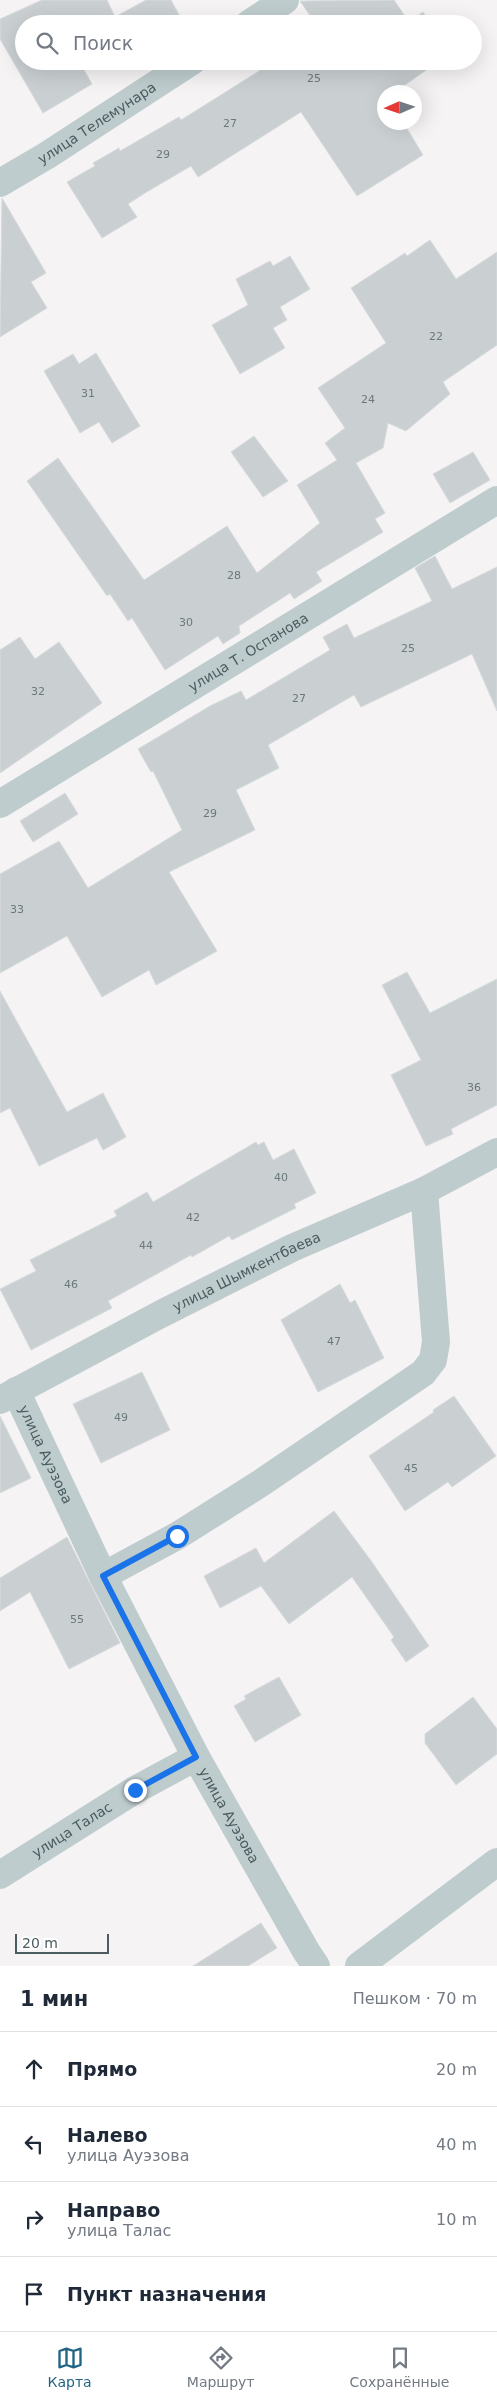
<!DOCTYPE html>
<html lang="ru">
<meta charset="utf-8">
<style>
:root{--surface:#fff;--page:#f2f2f3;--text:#1f2937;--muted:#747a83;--line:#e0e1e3;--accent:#1f6484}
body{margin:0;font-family:"DejaVu Sans",sans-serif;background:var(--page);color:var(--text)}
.compass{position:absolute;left:377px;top:85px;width:45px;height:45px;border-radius:50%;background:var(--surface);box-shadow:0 5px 20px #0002;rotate:267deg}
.scale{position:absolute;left:15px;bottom:12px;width:94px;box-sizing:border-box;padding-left:5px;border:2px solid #4a5c60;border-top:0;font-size:14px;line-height:18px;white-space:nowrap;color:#4a5c60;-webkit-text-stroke:4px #fff;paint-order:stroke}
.stop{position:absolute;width:15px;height:15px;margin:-11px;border:4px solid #1a73e8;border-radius:50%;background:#fff}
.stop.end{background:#1a73e8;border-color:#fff;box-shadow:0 1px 5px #0008}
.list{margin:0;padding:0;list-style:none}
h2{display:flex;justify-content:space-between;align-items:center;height:65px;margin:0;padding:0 20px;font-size:21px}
h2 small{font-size:16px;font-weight:400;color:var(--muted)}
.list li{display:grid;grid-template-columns:32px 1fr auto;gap:15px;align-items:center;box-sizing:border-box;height:75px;padding:0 20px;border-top:1px solid var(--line)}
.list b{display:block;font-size:19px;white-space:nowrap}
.list p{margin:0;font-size:16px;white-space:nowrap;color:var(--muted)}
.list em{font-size:16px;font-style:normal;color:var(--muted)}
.icon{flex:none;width:28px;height:28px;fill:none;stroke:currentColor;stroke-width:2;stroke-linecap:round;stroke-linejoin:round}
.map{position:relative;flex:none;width:497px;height:1966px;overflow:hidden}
.search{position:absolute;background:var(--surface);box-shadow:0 5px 20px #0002;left:15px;right:15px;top:15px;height:55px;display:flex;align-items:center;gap:12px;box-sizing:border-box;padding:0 18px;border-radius:28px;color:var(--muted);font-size:19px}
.sheet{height:365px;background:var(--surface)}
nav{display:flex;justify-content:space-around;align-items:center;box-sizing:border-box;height:70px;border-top:1px solid var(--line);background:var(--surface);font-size:14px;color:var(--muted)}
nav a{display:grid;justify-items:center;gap:2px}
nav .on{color:var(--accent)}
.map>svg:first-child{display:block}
.building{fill:#cacfd2;stroke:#d7dbde}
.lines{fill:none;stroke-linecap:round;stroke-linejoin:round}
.minor{stroke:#beccce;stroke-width:28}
.route{stroke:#1a73e8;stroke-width:6}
.labels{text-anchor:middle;stroke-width:5;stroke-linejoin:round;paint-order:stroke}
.number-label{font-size:11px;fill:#6a797c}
.street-label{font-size:14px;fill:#4a5c60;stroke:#fff}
</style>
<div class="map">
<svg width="497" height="1966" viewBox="0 0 497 1966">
<rect width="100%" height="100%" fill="#f5f3f3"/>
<g class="building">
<polygon points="42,0 107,0 115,17 146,0 171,0 184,24 24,24 24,61 79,61 92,84 43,113 0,39 0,19"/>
<polygon points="394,0 409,22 423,12 431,24 316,24 300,1"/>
<polygon points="275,61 439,61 395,92 384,92 384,122 403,122 423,155 357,196 301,112 198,177 191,166 145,193 128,204 137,217 102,238 67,182 95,166 93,163 119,148 120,151 179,117 181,120"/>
<polygon points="2,198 46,273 31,282 47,308 0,337"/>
<polygon points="430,240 456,279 497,252 497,345 443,382 450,394 406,431 388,423 383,448 356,463 385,513 375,519 383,532 316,572 322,581 294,599 290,593 239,626 240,633 223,644 218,636 165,670 132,618 128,621 110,594 107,596 27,481 58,458 144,580 227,526 257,573 320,523 297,485 337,460 325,443 345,428 318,388 386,343 351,288 405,253 407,256"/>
<polygon points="290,256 310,289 280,307 287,320 273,328 285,348 240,374 212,325 248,305 236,279 270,261 273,266"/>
<polygon points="96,353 140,426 112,443 99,422 80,433 44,371 73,354 79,364"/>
<polygon points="254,436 288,481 263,497 231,452"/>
<polygon points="473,452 490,480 450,503 433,474"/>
<polygon points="435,556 452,589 497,567 497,711 472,654 361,707 354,695 268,745 279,768 236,790 255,830 169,872 217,951 156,985 149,970 102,997 67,936 0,973 0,874 59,841 88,888 182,830 153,771 151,772 138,749 210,706 241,691 246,700 330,650 323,637 347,624 354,638 432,601 415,568"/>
<polygon points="20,637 35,659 59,642 102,703 0,773 0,650"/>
<polygon points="65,793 78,814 33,842 20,821"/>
<polygon points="407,972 430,1013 497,979 497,1105 451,1129 453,1134 426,1146 391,1075 421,1060 382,985"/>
<polygon points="0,991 67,1112 103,1093 126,1137 103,1150 97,1138 39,1166 10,1108 0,1113"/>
<polygon points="256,1142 258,1145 264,1142 273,1160 294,1149 316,1193 294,1204 296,1208 232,1240 229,1236 192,1257 191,1255 108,1301 112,1308 31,1350 0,1289 36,1271 30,1260 117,1216 114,1211 147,1192 153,1202"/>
<polygon points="340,1284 350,1303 355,1300 384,1358 318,1392 281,1320"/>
<polygon points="142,1372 170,1430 101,1463 73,1404"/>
<polygon points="454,1396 496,1456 452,1487 448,1482 405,1511 369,1456 434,1412 433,1410"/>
<polygon points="0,1416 31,1478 0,1493"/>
<polygon points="334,1511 372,1562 429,1646 406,1662 391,1640 394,1637 352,1577 289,1624 261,1586 220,1608 204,1576 256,1548 264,1563"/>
<polygon points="67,1537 120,1643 69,1669 30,1592 0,1611 0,1578"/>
<polygon points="279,1677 301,1715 255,1742 234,1706 246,1699 244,1696"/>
<polygon points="473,1697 497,1729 497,1754 456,1785 425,1743 425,1734"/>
<polygon points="261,1923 277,1948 248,1966 193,1966"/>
</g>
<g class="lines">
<g class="minor">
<polyline points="249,24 285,0"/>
<path id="s1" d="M0,183L46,156L192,61"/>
<path id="s2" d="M0,804L497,500"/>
<path id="s3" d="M16,1391L103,1576L196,1757L306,1951L316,1966"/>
<path id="s4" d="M0,1400L161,1314L292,1248L424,1191L497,1152"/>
<polyline points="103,1576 177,1536 261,1483 423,1373 433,1360 436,1342 424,1191"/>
<path id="s5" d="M0,1875L135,1790L196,1757"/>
<polyline points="359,1966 497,1862"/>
</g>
</g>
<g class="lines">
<polyline class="route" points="135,1790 196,1757 103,1576 177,1536"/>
</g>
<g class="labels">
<g class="number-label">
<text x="314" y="82">25</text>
<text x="230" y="127">27</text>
<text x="163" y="158">29</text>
<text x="436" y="340">22</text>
<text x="88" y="397">31</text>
<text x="368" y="403">24</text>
<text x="234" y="579">28</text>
<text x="186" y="626">30</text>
<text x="408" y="652">25</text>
<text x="38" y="695">32</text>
<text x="299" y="702">27</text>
<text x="210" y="817">29</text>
<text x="17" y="913">33</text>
<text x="474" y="1091">36</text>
<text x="281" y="1181">40</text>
<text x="193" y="1221">42</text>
<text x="146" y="1249">44</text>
<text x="71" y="1288">46</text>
<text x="334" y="1345">47</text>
<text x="121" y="1421">49</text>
<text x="411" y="1472">45</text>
<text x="77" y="1623">55</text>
</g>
<g class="street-label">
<text dy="5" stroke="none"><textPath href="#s1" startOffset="114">улица Телемунара</textPath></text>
<text dy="5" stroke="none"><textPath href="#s2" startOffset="291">улица Т. Оспанова</textPath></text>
<text dy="5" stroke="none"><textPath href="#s4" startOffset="278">улица Шымкентбаева</textPath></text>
<text dy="5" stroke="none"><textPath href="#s3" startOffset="70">улица Ауэзова</textPath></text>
<text dy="5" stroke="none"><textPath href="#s3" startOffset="475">улица Ауэзова</textPath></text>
<text dy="5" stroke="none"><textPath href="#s5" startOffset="85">улица Талас</textPath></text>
</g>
</g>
</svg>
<svg class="compass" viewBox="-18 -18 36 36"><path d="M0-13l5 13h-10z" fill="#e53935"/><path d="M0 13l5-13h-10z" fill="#747a83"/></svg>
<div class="scale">20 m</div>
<div class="stop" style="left:177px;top:1536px"></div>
<div class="stop end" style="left:135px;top:1790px"></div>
<div class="search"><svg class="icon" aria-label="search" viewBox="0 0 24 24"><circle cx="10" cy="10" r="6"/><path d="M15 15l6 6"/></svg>Поиск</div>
</div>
<section class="sheet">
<h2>1 мин<small>Пешком · 70 m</small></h2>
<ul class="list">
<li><svg class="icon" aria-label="ahead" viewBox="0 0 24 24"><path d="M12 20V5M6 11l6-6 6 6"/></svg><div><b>Прямо</b></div><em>20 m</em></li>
<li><svg class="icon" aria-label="left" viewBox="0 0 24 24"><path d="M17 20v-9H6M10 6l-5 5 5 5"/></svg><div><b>Налево</b><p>улица Ауэзова</p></div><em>40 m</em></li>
<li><svg class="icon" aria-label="right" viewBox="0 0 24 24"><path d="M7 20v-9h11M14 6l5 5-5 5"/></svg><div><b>Направо</b><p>улица Талас</p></div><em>10 m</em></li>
<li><svg class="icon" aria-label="arrive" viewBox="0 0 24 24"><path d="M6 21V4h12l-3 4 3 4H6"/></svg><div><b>Пункт назначения</b></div></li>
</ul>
</section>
<nav>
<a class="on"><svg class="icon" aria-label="map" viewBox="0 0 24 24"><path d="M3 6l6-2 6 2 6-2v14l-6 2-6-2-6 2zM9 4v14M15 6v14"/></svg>Карта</a>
<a><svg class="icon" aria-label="directions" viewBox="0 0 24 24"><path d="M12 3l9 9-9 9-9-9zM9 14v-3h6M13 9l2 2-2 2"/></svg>Маршрут</a>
<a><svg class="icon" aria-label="saved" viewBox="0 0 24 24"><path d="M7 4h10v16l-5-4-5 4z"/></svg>Сохранённые</a>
</nav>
